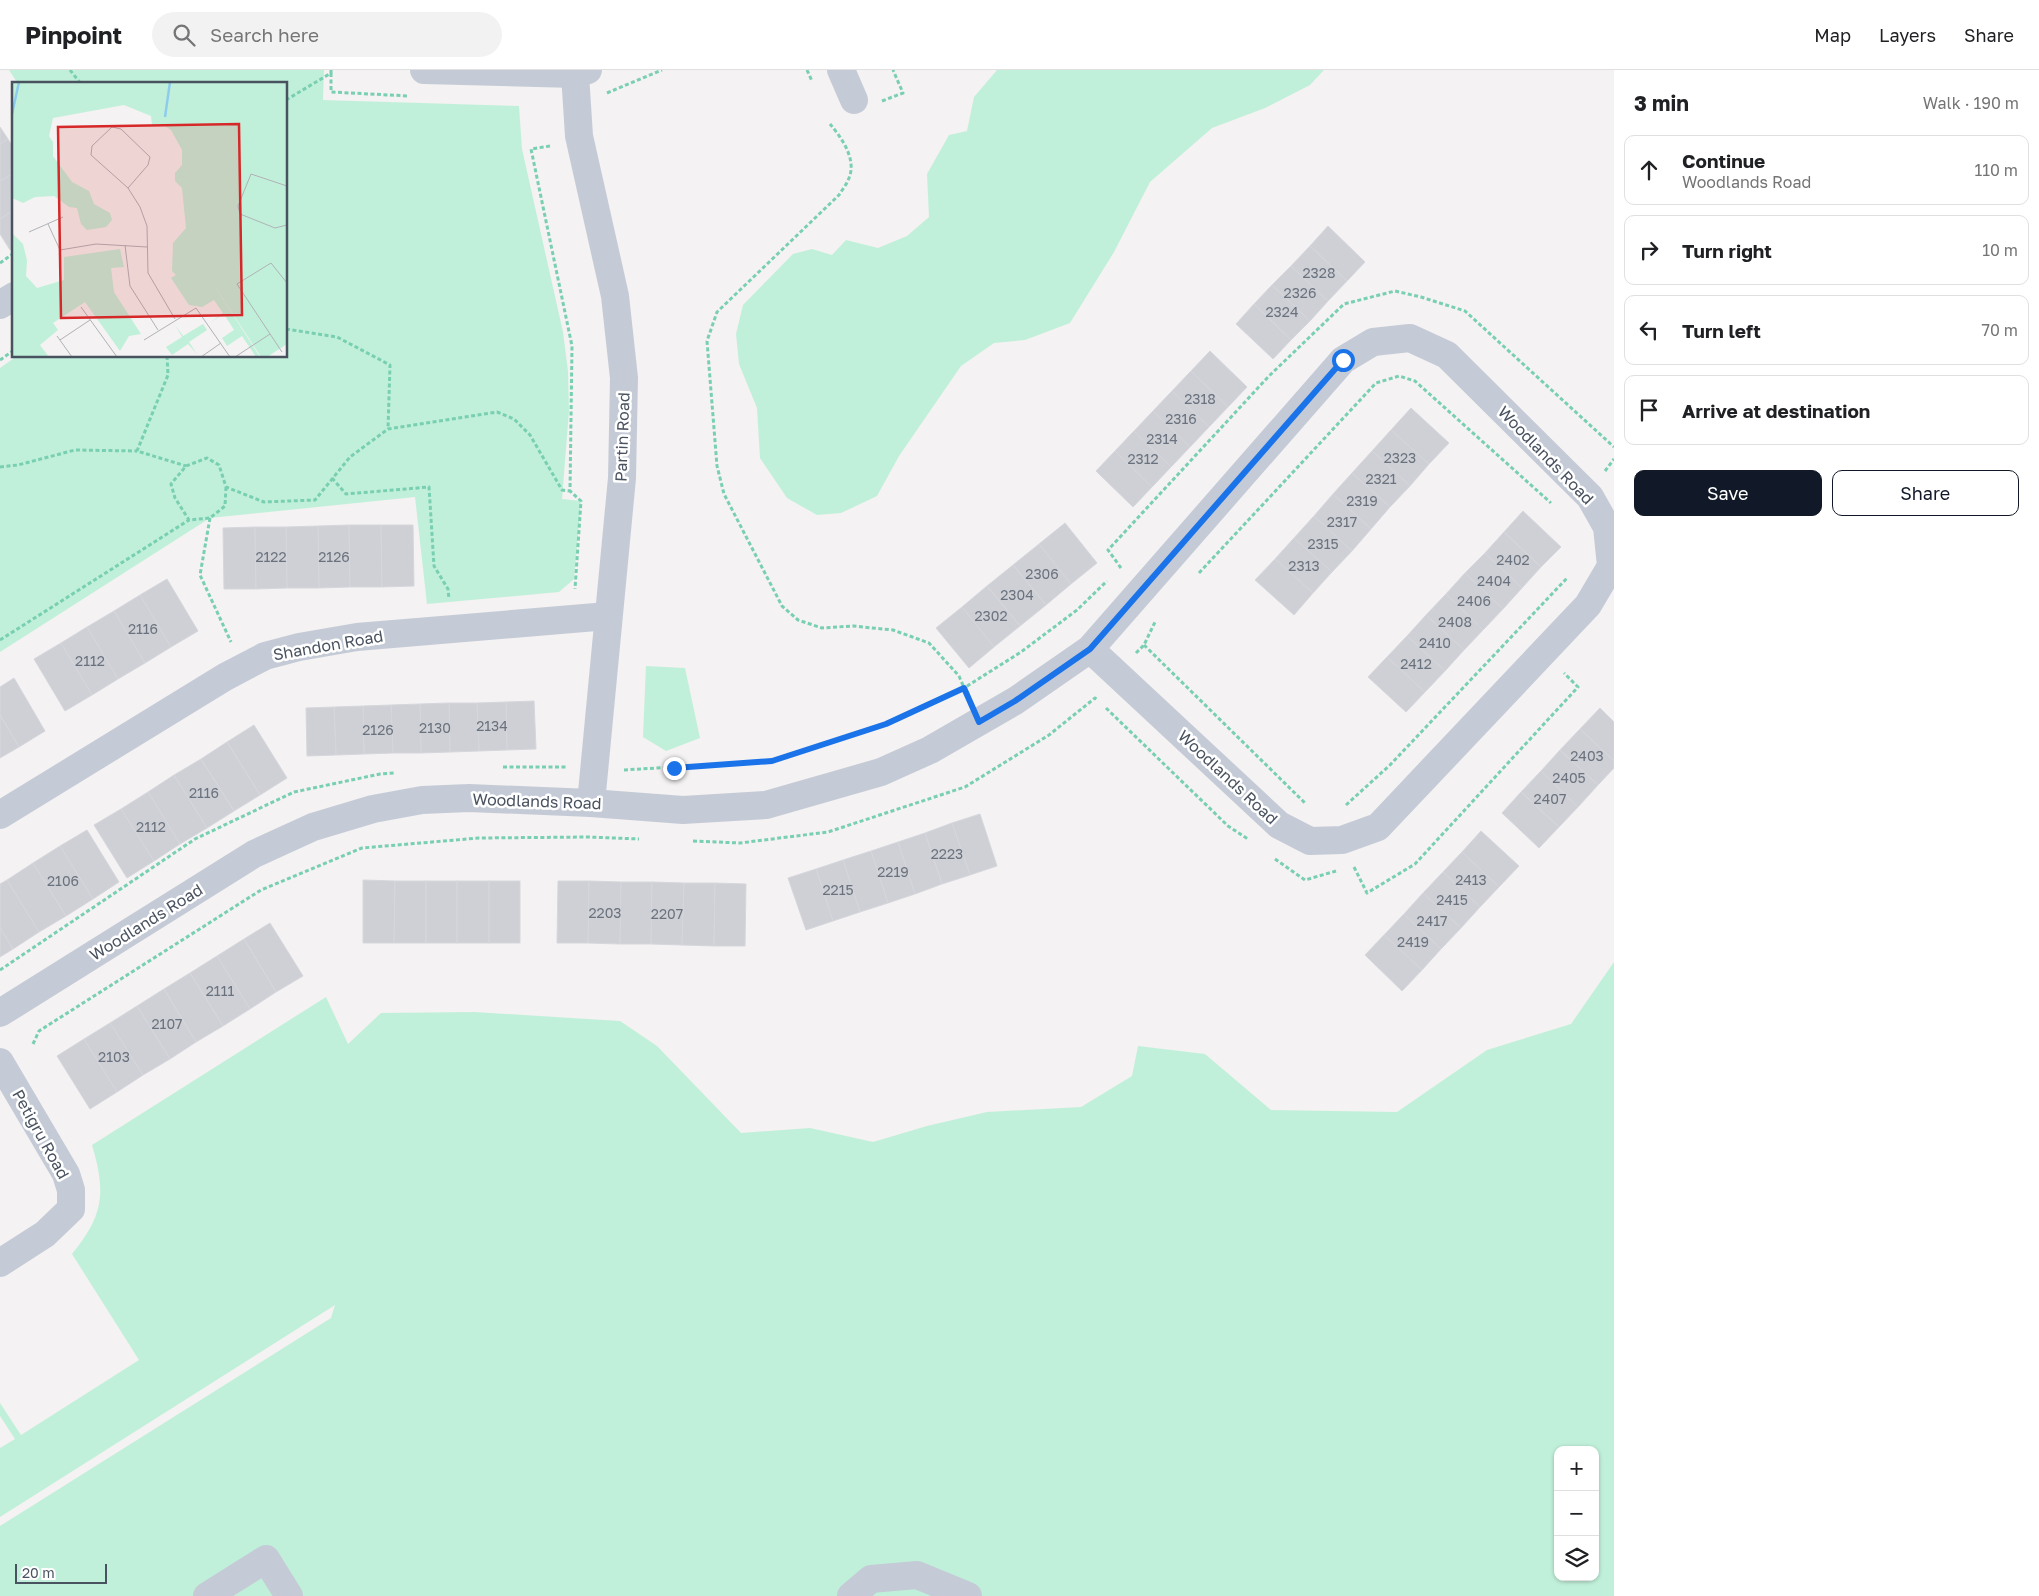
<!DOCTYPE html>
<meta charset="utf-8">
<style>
:root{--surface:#fff;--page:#f2f2f2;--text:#202124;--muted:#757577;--line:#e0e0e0;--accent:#111827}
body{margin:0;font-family:"Golos Text",sans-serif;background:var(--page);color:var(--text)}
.controls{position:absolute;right:15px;bottom:15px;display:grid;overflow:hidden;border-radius:10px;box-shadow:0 1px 4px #0004}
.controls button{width:45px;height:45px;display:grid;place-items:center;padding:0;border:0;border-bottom:1px solid var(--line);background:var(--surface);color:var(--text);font:25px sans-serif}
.scale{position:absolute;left:15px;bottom:12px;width:92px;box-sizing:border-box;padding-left:5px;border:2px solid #49525f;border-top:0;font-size:14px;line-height:18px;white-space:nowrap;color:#49525f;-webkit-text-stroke:4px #fff;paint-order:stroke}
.stop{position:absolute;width:15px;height:15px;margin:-11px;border:4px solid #1a73e8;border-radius:50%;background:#fff}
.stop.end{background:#1a73e8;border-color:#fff;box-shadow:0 1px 5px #0008}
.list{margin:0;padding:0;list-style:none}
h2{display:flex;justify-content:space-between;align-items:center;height:65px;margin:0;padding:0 20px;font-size:21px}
h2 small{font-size:16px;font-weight:400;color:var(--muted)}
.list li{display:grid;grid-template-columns:32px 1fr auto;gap:15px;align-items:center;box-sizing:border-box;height:70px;margin:0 10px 10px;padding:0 10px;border:1px solid var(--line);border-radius:10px}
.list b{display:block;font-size:19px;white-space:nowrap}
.list p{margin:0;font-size:16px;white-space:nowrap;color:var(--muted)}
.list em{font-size:16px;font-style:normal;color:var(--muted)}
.actions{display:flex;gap:10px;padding:15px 20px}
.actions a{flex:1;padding:11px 0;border:1px solid var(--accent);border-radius:10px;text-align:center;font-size:18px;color:var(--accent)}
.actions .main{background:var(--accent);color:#fff}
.icon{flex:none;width:28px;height:28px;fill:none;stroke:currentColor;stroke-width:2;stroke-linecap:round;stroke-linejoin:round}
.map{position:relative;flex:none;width:1614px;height:1526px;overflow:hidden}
header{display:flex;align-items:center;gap:30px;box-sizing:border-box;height:70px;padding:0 25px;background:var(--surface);border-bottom:1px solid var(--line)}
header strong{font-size:24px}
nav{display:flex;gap:28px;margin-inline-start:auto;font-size:18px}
.search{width:350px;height:45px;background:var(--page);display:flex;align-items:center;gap:12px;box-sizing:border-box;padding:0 18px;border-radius:28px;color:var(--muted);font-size:19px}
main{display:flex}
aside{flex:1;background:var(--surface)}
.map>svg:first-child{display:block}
.green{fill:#c1f0da;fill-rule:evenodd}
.building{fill:#ced0d6;stroke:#d6d7dd}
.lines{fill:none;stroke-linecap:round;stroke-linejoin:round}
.path{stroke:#79cfb1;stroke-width:3;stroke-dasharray:4 2.5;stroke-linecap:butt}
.street{stroke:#c5cbd6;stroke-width:28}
.route{stroke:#1a73e8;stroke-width:6}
.labels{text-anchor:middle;stroke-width:5;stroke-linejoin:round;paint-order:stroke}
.number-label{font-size:14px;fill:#6a727d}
.street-label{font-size:16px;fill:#49525f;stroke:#fff}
.inset-river{fill:none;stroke:#8ecced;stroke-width:2.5}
.inset-road{fill:none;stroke:#b0b2b7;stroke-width:1}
.view{fill:#d62828;fill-opacity:0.15;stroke:#d62828;stroke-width:2.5}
.inset-edge{fill:none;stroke:#49525f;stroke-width:2.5}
</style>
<header>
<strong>Pinpoint</strong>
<div class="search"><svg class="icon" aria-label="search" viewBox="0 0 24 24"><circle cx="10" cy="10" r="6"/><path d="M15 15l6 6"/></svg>Search here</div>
<nav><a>Map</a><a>Layers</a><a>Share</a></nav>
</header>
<main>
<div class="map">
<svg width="1614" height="1526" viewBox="0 0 1614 1526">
<rect width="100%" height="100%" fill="#f4f2f2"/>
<g class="green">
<polygon points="9,0 324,0 323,30 519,36 522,79 563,262 568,301 569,341 562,429 581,431 574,509 559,522 427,534 415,427 210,448 0,582 0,298 17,286 286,286 286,14 18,14"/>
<polygon points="997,0 1324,0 1310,15 1265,38 1212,58 1150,112 1114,182 1070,253 1025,270 994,273 961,296 899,386 877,426 841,443 817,445 787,428 760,388 757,338 739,294 736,264 743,235 793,184 812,179 832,185 846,170 878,178 907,166 929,147 927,104 949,65 967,61 974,27"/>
<polygon points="646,596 685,598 700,668 666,681 643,667"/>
<path d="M1614,892V1526H0V1456L331,1248L335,1235L0,1447V1378L15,1369L0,1346V1333L21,1365L139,1290L72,1184C104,1145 106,1122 92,1075L326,927L348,974L381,943L474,942L620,951L657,976L741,1063L810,1058L873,1072L927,1056L987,1042L1081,1037L1132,1006L1138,976L1205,984L1271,1040L1397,1042L1487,980L1571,954ZM1558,1380H1595V1507H1558Z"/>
</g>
<g class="building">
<polygon points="0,57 8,69 0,74"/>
<polygon points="8,69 14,79 14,103 0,111 0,74"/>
<polygon points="14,103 14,140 0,149 0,111"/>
<polygon points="14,140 14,178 10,180 0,164 0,149"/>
<polygon points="1328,156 1365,192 1347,211 1310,176"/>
<polygon points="1310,176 1347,211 1328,231 1291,196"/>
<polygon points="1291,196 1328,231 1310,251 1272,215"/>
<polygon points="1272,215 1310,251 1291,270 1254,234"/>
<polygon points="1254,234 1291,270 1273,289 1236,254"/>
<polygon points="1210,281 1247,317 1228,337 1191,301"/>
<polygon points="1191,301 1228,337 1209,357 1172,321"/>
<polygon points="1172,321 1209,357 1190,377 1153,341"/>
<polygon points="1411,338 1449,373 1429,394 1391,360"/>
<polygon points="1153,341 1190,377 1171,397 1134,361"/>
<polygon points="1391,360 1429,394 1410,416 1372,381"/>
<polygon points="1134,361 1171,397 1152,417 1115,381"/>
<polygon points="1115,381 1152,417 1133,437 1096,401"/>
<polygon points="1372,381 1410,416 1390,437 1352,403"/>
<polygon points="1352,403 1390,437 1371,459 1333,424"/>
<polygon points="1333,424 1371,459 1352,481 1314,446"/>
<polygon points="1523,441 1561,477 1541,497 1504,462"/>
<polygon points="1314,446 1352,481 1332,502 1294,468"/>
<polygon points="1065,453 1097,493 1071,514 1039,474"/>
<polygon points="349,455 350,517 319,518 318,456"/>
<polygon points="349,455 381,455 382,517 350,517"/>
<polygon points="381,455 413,455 414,516 382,517"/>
<polygon points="318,456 319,518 287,518 286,457"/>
<polygon points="255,457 256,519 224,519 223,458"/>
<polygon points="255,457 286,457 287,518 256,519"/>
<polygon points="1504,462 1541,497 1522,518 1485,483"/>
<polygon points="1294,468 1332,502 1313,523 1275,489"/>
<polygon points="1039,474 1071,514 1046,535 1013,495"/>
<polygon points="1485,483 1522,518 1503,539 1465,503"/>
<polygon points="1275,489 1313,523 1294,545 1255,510"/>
<polygon points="1013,495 1046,535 1020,556 987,516"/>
<polygon points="1465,503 1503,539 1483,560 1446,524"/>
<polygon points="167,509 198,561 171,577 140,525"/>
<polygon points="987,516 1020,556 994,577 962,537"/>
<polygon points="1446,524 1483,560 1464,580 1426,545"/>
<polygon points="140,525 171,577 145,593 114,541"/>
<polygon points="962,537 994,577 969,598 936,558"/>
<polygon points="114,541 145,593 118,609 87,557"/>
<polygon points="1426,545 1464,580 1445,601 1407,566"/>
<polygon points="87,557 118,609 92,625 61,573"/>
<polygon points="1407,566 1445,601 1425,622 1387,587"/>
<polygon points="61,573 92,625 65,641 34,589"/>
<polygon points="1387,587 1425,622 1406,642 1368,607"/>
<polygon points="14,608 45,661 19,677 0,645 0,617"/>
<polygon points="534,631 536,679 507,680 506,632"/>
<polygon points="506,632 507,680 479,681 477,633"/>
<polygon points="449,633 477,633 479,681 450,682"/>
<polygon points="449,633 450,682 421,683 420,634"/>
<polygon points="420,634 421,683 393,683 391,635"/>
<polygon points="391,635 393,683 364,684 363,636"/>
<polygon points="363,636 364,684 336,685 334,637"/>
<polygon points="334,637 336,685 307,686 306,638"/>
<polygon points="1600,638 1614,652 1614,691 1580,659"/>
<polygon points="0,645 19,677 0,688"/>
<polygon points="254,655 287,708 260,725 227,672"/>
<polygon points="1580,659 1614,691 1614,698 1598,715 1560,680"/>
<polygon points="227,672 260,725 234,741 201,689"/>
<polygon points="1560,680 1598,715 1578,737 1541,701"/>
<polygon points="201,689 234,741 207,758 174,705"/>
<polygon points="1541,701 1578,737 1559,757 1521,722"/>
<polygon points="174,705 207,758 180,774 148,722"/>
<polygon points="148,722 180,774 154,791 121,739"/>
<polygon points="1521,722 1559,757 1539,778 1502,743"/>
<polygon points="121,739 154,791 127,808 94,755"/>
<polygon points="980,744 997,796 970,805 952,753"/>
<polygon points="952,753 970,805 942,814 925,763"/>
<polygon points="87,760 119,812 93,829 60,776"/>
<polygon points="1481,761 1519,796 1499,817 1462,782"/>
<polygon points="925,763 942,814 915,824 898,772"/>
<polygon points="898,772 915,824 888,833 871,781"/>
<polygon points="60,776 93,829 66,846 33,793"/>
<polygon points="871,781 888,833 860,842 843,790"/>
<polygon points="1462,782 1499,817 1480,837 1443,802"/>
<polygon points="843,790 860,842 833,851 816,799"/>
<polygon points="33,793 66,846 39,862 7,810"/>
<polygon points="816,799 833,851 806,860 788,808"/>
<polygon points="1443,802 1480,837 1461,858 1423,823"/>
<polygon points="7,810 39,862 13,879 0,858 0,814"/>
<polygon points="363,810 395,811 394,873 363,873"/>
<polygon points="395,811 426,811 426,873 394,873"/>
<rect x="426" y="811" width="31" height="62"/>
<rect x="457" y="811" width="32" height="62"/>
<rect x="489" y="811" width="31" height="62"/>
<polygon points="558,811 589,811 588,873 557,873"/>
<polygon points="589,811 621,812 620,874 588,873"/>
<polygon points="621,812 652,812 651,874 620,874"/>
<polygon points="652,812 684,813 682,875 651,874"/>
<polygon points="684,813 715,813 714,876 682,875"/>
<polygon points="715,813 746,814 745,876 714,876"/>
<polygon points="1423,823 1461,858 1441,879 1404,844"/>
<polygon points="1404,844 1441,879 1422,900 1384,865"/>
<polygon points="270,853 303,906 276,922 244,869"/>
<polygon points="0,858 13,879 0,887"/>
<polygon points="1384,865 1422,900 1402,921 1365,885"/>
<polygon points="244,869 276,922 250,939 217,886"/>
<polygon points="217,886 250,939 223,956 190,903"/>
<polygon points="190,903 223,956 196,972 164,919"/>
<polygon points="164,919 196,972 170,989 137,936"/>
<polygon points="137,936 170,989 143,1005 110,953"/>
<polygon points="110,953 143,1005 117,1022 84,969"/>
<polygon points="84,969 117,1022 90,1039 57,986"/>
</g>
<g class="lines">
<g class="path">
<polyline points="70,0 81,14"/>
<polyline points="807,0 812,11"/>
<polyline points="331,3 331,22 409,26"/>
<polyline points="607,23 662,0"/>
<polyline points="286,30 331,3 331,0"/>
<polyline points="882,31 903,23 893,0"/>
<path d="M830,54C841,67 857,89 849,108C847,114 842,120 839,125L717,242L707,271L717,396L724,424L782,536L798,550L822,558L853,556L893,560L929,573L959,606L965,620"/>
<polyline points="550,76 531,79 572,276 570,421 581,431 575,519"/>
<polyline points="0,193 14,183"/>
<polyline points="286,259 337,267 390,295 388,359"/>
<polyline points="167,286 168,305 137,381 186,396"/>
<polyline points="0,290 14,280"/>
<polyline points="0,397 18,395 75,380 137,381"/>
<polyline points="1605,401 1614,389"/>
<polyline points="332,408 346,424 429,417 434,496 448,519 449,529"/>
<polyline points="226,417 225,436 210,448 189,450 175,428 171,414 186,396 207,388 219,395 226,417 264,432 315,430 350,387 388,359 497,342 514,349 530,365 562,420 570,421"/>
<polyline points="210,448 200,505 231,572"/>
<polyline points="1121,498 1108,480 1269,306 1344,234 1395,221 1421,227 1465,241 1614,377"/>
<polyline points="1199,503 1376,313 1399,306 1415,311 1551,433"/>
<polyline points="0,570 189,450"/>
<polyline points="1144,575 1306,734"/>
<polyline points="1136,583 1144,575 1155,552"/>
<polyline points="1106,638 1228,756 1248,769"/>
<polyline points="503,697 566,697"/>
<polyline points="624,700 773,691 886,654 964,618 1021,582 1077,540 1107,511"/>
<polyline points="1346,735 1390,695 1568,507"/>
<polyline points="693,771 740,773 828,762 965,717 1049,665 1095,628 1098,630"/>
<polyline points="1275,789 1305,810 1336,801"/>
<polyline points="1354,797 1367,823 1415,794 1578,617 1564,603"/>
<polyline points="0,900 195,769 294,722 380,704 394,703"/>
<polyline points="33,974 39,961 261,820 362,778 479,768 589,767 639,769"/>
</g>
<g class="street">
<polyline points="424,0 575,4 588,0"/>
<polyline points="841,0 854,30"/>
<polyline points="575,4 579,66 615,226 624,308 622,408 591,733"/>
<polyline points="0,235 14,226"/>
<polyline points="0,745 225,607 265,586 299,577 357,567 608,546"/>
<polyline points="0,943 254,784 313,757 373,739 422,730 469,728 591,733 683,740 766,735 881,702 930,680 1015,631 1090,579 1343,290 1373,272 1410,268 1447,285 1590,427 1607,457 1611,496 1588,535 1378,757 1342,770 1310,771 1279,755 1090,579"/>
<polyline points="0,992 66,1104 71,1120 71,1139 45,1164 0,1193"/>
<polyline points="207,1526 266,1489 289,1526"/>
<polyline points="851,1526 871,1509 917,1505 968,1526"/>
</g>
</g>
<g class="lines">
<polyline class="route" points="674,698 772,691 886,654 964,618 979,652 1015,631 1090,579 1343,290"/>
</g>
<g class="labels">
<g class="number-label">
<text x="1319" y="208">2328</text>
<text x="1300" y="228">2326</text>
<text x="1282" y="247">2324</text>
<text x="1200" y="334">2318</text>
<text x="1181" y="354">2316</text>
<text x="1162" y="374">2314</text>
<text x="1400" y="393">2323</text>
<text x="1143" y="394">2312</text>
<text x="1381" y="414">2321</text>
<text x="1362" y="436">2319</text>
<text x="1342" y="457">2317</text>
<text x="1323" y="479">2315</text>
<text x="271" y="492">2122</text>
<text x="334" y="492">2126</text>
<text x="1513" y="495">2402</text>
<text x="1304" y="501">2313</text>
<text x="1042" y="509">2306</text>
<text x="1494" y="516">2404</text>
<text x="1017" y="530">2304</text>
<text x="1474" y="536">2406</text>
<text x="991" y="551">2302</text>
<text x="1455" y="557">2408</text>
<text x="143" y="564">2116</text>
<text x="1435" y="578">2410</text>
<text x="90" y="596">2112</text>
<text x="1416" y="599">2412</text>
<text x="492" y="661">2134</text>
<text x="435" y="663">2130</text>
<text x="378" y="665">2126</text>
<text x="1587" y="691">2403</text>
<text x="1569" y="713">2405</text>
<text x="204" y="728">2116</text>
<text x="1550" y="734">2407</text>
<text x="151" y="762">2112</text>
<text x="947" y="789">2223</text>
<text x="893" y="807">2219</text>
<text x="1471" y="815">2413</text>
<text x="63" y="816">2106</text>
<text x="838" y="825">2215</text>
<text x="1452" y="835">2415</text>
<text x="605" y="848">2203</text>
<text x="667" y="849">2207</text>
<text x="1432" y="856">2417</text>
<text x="1413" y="877">2419</text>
<text x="220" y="926">2111</text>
<text x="167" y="959">2107</text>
<text x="114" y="992">2103</text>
</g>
<g class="street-label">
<text transform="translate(622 367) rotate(-88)" y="6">Partin Road</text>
<text transform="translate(1546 385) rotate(46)" y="6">Woodlands Road</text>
<text transform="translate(328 575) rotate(-10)" y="6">Shandon Road</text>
<text transform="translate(1228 707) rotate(43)" y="6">Woodlands Road</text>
<text transform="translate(537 731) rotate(2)" y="6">Woodlands Road</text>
<text transform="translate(146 852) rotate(-32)" y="6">Woodlands Road</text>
<text transform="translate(41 1064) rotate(61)" y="6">Petigru Road</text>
</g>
</g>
<g transform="translate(12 12)">
<rect width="275" height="275" fill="#f4f2f2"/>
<path d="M0,0H275V262L255,275H249L196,194L248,275H244L230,254L215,264L210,256L222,248L212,232L199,240L211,231L202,218L190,225L177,223L159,196L164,193L160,189L161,161L174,146L170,106L163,99V91L170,83V68L159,48L150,42L140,43L139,34L112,23L41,36L37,54L41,60V74L60,100L77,109L82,122L98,131L100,138L94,145L75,148L69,142L65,126L57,125L42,114L23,115L11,121L0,116ZM0,151L11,162L15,178L14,194L25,206L52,198V175L108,167L112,185L99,186L102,210L129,252L117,254L108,269L73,220L41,241L46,248L28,263L37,275H0ZM191,242L195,248L177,260L185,272L176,262L160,273L154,265L170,255L163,243L171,254Z" fill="#c1f0da"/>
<path class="inset-river" d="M0,32L7,0M153,35L158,0"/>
<path class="inset-road" d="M275,104L239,92L226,124L228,132L263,146L275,143M116,106L136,83L138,75L109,47L100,45L80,64L79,73L116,106L128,125L135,144L136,191L163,237M36,142L48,168V195M17,150L51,135M113,163L118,204L146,248M48,168L84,162L135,165M69,225L105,275M45,254L60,275M48,258L78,238M132,258L184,226L218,275M270,270L225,202L259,181L275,201M189,275L209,261M223,275L258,252"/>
<path class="view" d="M227,42L230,233L49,236L46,45Z"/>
<rect width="275" height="275" class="inset-edge"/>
</g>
</svg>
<div class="controls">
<button>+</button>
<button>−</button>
<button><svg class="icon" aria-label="layers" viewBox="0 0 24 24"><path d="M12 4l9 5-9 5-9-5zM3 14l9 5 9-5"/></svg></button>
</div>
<div class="scale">20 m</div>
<div class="stop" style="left:1343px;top:290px"></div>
<div class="stop end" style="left:674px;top:698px"></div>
</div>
<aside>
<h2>3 min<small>Walk · 190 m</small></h2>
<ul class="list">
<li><svg class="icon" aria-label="ahead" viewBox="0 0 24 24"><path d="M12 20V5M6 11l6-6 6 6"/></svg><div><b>Continue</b><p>Woodlands Road</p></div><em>110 m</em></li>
<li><svg class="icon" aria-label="right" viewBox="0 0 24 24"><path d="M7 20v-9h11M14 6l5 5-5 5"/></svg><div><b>Turn right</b></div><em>10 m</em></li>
<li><svg class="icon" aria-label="left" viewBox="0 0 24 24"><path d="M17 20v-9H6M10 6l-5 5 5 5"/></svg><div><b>Turn left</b></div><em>70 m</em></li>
<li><svg class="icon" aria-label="arrive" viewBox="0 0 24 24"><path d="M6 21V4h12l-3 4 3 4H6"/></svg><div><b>Arrive at destination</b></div></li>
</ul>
<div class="actions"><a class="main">Save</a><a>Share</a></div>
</aside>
</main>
